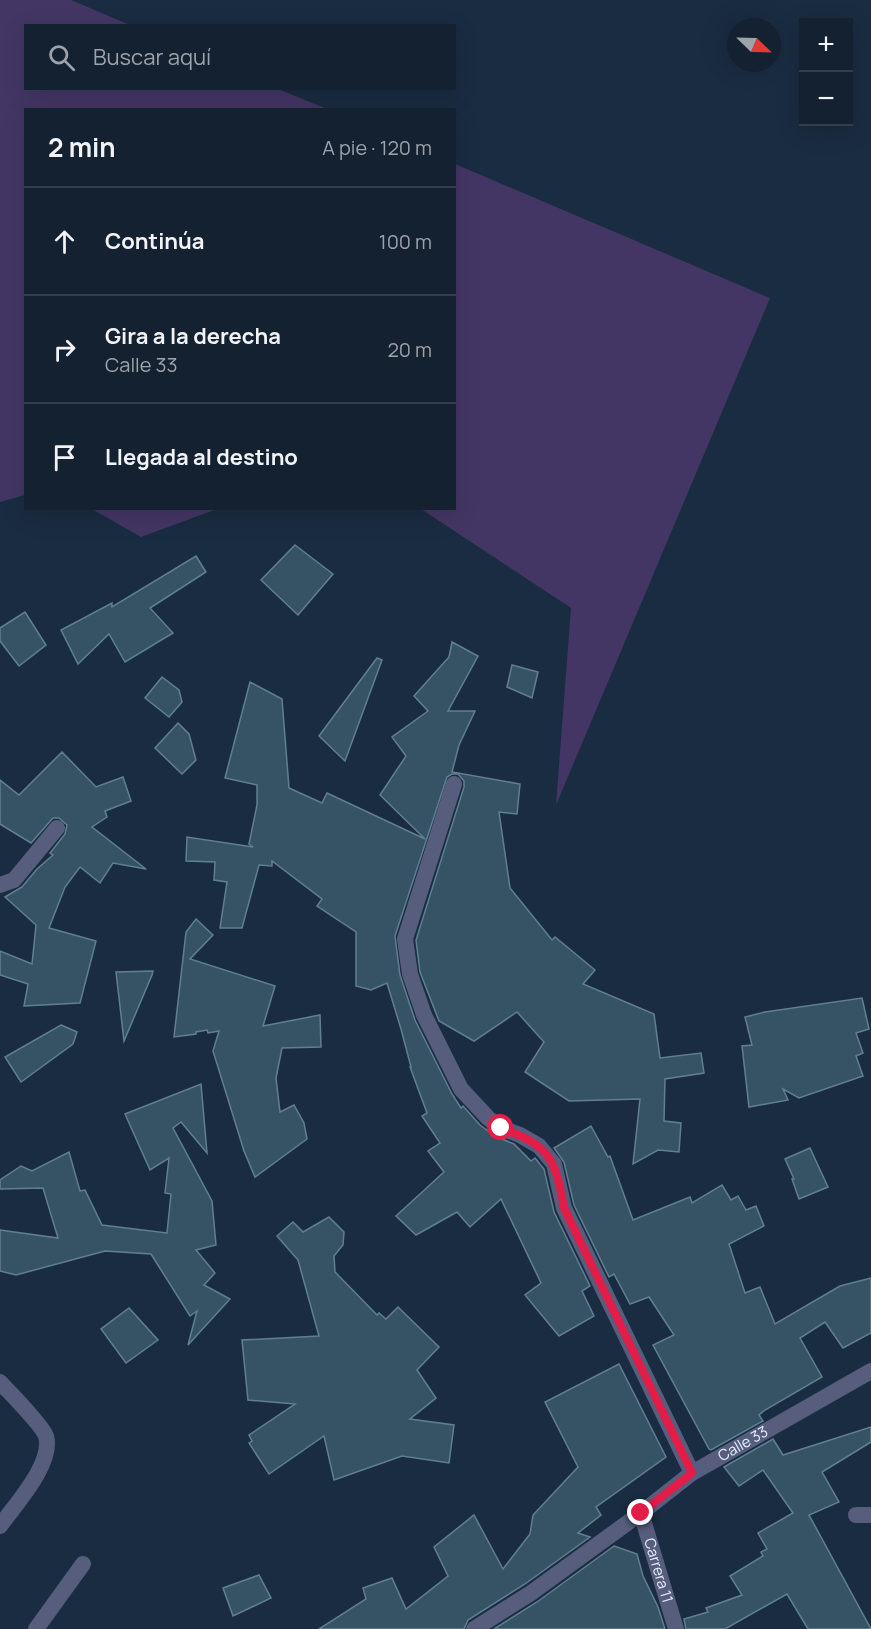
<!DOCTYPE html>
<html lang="es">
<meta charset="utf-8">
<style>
:root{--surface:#142131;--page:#212e3d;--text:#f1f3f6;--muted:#9da3ab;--line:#333e4d}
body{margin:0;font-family:Manrope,sans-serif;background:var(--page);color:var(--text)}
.controls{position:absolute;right:18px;top:18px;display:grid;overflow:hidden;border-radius:0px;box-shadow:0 6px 24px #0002}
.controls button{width:54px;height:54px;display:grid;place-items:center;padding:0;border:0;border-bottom:2px solid var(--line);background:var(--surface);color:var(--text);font:30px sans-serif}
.compass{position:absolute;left:727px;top:18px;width:54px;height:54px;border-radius:50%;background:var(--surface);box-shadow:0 6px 24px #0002;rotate:113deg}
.stop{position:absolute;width:18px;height:18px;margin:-14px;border:4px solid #e11d48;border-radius:50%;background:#fff}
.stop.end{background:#e11d48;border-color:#fff;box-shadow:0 2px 6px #0008}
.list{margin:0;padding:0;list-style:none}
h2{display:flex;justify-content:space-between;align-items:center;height:78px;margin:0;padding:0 24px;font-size:26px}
h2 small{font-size:20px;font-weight:400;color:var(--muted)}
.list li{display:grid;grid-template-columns:39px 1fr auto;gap:18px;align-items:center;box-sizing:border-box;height:108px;padding:0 24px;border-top:2px solid var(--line)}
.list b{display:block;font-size:22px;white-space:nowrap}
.list p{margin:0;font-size:20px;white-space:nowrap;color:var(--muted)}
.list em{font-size:20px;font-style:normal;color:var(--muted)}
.icon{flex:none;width:33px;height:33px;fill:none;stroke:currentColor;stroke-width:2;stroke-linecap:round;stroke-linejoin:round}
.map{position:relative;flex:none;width:871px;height:1629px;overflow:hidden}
.search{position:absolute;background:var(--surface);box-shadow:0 6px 24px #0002;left:24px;top:24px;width:432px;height:66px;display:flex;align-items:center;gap:15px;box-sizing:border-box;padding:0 21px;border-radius:0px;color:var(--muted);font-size:22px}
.panel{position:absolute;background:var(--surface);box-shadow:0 6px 24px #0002;left:24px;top:108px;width:432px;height:402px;border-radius:0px}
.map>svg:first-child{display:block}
.green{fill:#433664}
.building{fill:#355364;stroke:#608092;stroke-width:1.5}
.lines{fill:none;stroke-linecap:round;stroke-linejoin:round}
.minor{stroke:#565d7d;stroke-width:16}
.route{stroke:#e11d48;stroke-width:8}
.labels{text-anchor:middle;stroke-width:5;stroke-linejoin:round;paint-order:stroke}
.street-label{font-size:15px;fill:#e3effd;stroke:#102236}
</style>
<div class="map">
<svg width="871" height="1629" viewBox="0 0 871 1629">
<rect width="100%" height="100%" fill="#1a2c41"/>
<g class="green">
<polygon points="0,0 71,0 130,25 26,26 26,88 278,89 327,109 26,110 25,495 0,502"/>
<polygon points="455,164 770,298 556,805 571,608 421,509 454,508"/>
<polygon points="92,509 217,509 141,537"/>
</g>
<g class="building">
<polygon points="295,545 333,574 298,615 261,580"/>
<polygon points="196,556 206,572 150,608 173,633 125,662 109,634 78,664 61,630 112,603 112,607"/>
<polygon points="25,612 46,645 19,666 0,641 0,628"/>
<polygon points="452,642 478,656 448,711 475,711 459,745 452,772 520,784 517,814 499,812 510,888 552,940 555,937 595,970 583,984 654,1014 660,1058 701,1053 704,1073 665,1079 664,1121 681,1123 679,1152 658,1150 633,1164 640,1099 569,1101 525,1072 544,1042 517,1012 474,1041 439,1021 420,972 416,940 464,787 464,781 458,774 452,774 447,777 395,936 400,975 415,1020 452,1094 461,1108 463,1106 480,1125 495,1136 514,1144 531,1161 535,1158 544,1169 554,1212 590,1286 582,1291 594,1316 559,1336 525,1295 541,1283 501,1199 470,1227 457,1212 416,1235 396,1216 444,1172 428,1151 440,1143 422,1116 427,1113 410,1067 411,1067 401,1029 387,983 371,990 356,986 356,932 317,906 322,899 272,861 272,866 259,865 242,928 220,928 227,882 214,880 215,862 186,861 187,837 253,847 249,844 257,805 257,785 225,778 250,682 282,699 289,788 322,803 327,793 425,839 380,795 406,756 392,737 428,711 414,696 449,657"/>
<polygon points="377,658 382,660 345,761 319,736"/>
<polygon points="512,665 538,672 532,698 507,687"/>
<polygon points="162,677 179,690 182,702 169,717 145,698"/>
<polygon points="178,723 189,734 196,760 182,774 155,748"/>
<polygon points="62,752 96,787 123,777 131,801 105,811 107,817 92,827 146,869 113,863 100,883 80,867 65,887 49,928 96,941 80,1003 24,1006 28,984 0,975 0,951 32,964 36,925 5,897 22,887 37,869 53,855 50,853 65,834 67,825 59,818 53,818 31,843 0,824 0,780 19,795"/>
<polygon points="196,919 213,935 190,959 275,986 263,1026 320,1015 321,1047 282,1048 276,1078 280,1112 294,1105 304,1123 307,1139 255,1177 244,1151 213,1051 219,1031 208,1033 207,1030 196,1032 196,1034 174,1037 186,932"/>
<polygon points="153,971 152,975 124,1041 116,972"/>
<polygon points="862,998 869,1029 856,1033 863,1053 856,1056 863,1076 799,1098 783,1089 788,1100 749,1107 742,1046 752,1045 745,1017 765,1012"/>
<polygon points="61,1025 77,1032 73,1044 21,1082 5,1057"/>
<polygon points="201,1084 207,1153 181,1122 173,1128 212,1201 216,1245 196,1250 215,1273 204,1285 230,1299 188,1345 197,1311 190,1316 151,1254 105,1251 16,1275 0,1271 0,1230 58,1238 43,1188 0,1189 0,1180 21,1166 32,1171 69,1152 80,1191 85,1190 102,1225 167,1233 171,1194 165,1193 169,1158 150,1170 125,1114"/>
<polygon points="591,1126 608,1157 610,1156 633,1220 690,1197 692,1203 722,1185 731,1200 738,1196 746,1210 756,1206 764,1226 729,1244 745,1293 760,1287 775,1324 840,1286 871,1278 871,1333 843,1348 825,1322 800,1338 822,1377 765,1410 759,1415 763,1421 711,1450 709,1449 653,1345 674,1335 649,1297 630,1304 614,1274 609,1277 574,1205 564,1162 554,1148"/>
<polygon points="810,1148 828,1187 799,1199 792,1179 794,1179 785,1159"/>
<polygon points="329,1217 344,1232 343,1245 334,1256 335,1272 377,1315 379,1313 386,1319 398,1307 439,1347 417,1370 436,1398 410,1419 454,1425 449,1463 402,1456 334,1480 324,1436 269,1474 249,1443 252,1441 249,1435 295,1404 248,1400 242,1340 319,1336 298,1260 277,1236 293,1222 303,1232"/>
<polygon points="129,1308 158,1340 126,1363 101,1329"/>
<polygon points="619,1364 666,1457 596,1507 601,1515 578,1533 590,1537 525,1584 468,1620 464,1629 319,1629 366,1599 363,1588 392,1578 406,1609 448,1576 434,1547 474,1515 503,1569 530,1534 533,1515 578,1467 545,1402"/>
<polygon points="871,1427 871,1442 822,1472 839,1502 809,1515 871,1629 808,1629 787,1594 725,1629 686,1629 684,1619 708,1612 706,1608 742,1595 730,1576 763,1556 761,1552 767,1549 758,1533 793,1513 763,1470 739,1486 724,1467 773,1439 783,1455"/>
<polygon points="614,1546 637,1554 643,1576 658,1607 665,1629 494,1629 537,1602"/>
<polygon points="259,1575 271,1598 233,1616 223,1588"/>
</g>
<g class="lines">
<g class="minor">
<polyline points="454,784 405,939 410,974 424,1015 461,1089 488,1118 501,1128 520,1135 539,1146 554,1164 564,1208 692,1473"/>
<polyline points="0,885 14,880 57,828"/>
<path d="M0,1382C9,1392 42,1425 46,1436C54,1463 15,1505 0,1526"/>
<path id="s1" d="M641,1513L676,1629"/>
<polyline points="856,1515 871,1515"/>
<polyline points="36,1629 83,1564"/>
<path id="s2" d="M474,1629L531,1593L641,1513L692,1473L871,1371"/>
</g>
</g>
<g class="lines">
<path class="route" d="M501,1128C550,1146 555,1158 564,1208L692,1473L641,1513"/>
</g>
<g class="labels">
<g class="street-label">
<text dy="5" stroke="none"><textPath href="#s2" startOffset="327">Calle 33</textPath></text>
<text dy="5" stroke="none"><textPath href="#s1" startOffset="60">Carrera 11</textPath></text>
</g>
</g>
</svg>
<div class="controls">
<button>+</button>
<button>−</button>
</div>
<svg class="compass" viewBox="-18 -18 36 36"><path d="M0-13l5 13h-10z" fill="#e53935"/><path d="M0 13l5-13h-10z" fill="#9da3ab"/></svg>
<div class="stop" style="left:501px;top:1128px"></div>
<div class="stop end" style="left:641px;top:1513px"></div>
<div class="search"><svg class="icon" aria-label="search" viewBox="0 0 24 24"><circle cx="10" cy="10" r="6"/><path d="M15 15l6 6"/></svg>Buscar aquí</div>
<section class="panel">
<h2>2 min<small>A pie · 120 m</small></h2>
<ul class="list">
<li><svg class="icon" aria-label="ahead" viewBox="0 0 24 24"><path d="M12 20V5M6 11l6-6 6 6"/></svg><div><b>Continúa</b></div><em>100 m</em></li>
<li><svg class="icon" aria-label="right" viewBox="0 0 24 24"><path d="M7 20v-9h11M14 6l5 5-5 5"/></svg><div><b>Gira a la derecha</b><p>Calle 33</p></div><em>20 m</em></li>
<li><svg class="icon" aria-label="arrive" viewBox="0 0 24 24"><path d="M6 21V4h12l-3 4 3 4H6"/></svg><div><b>Llegada al destino</b></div></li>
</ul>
</section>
</div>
